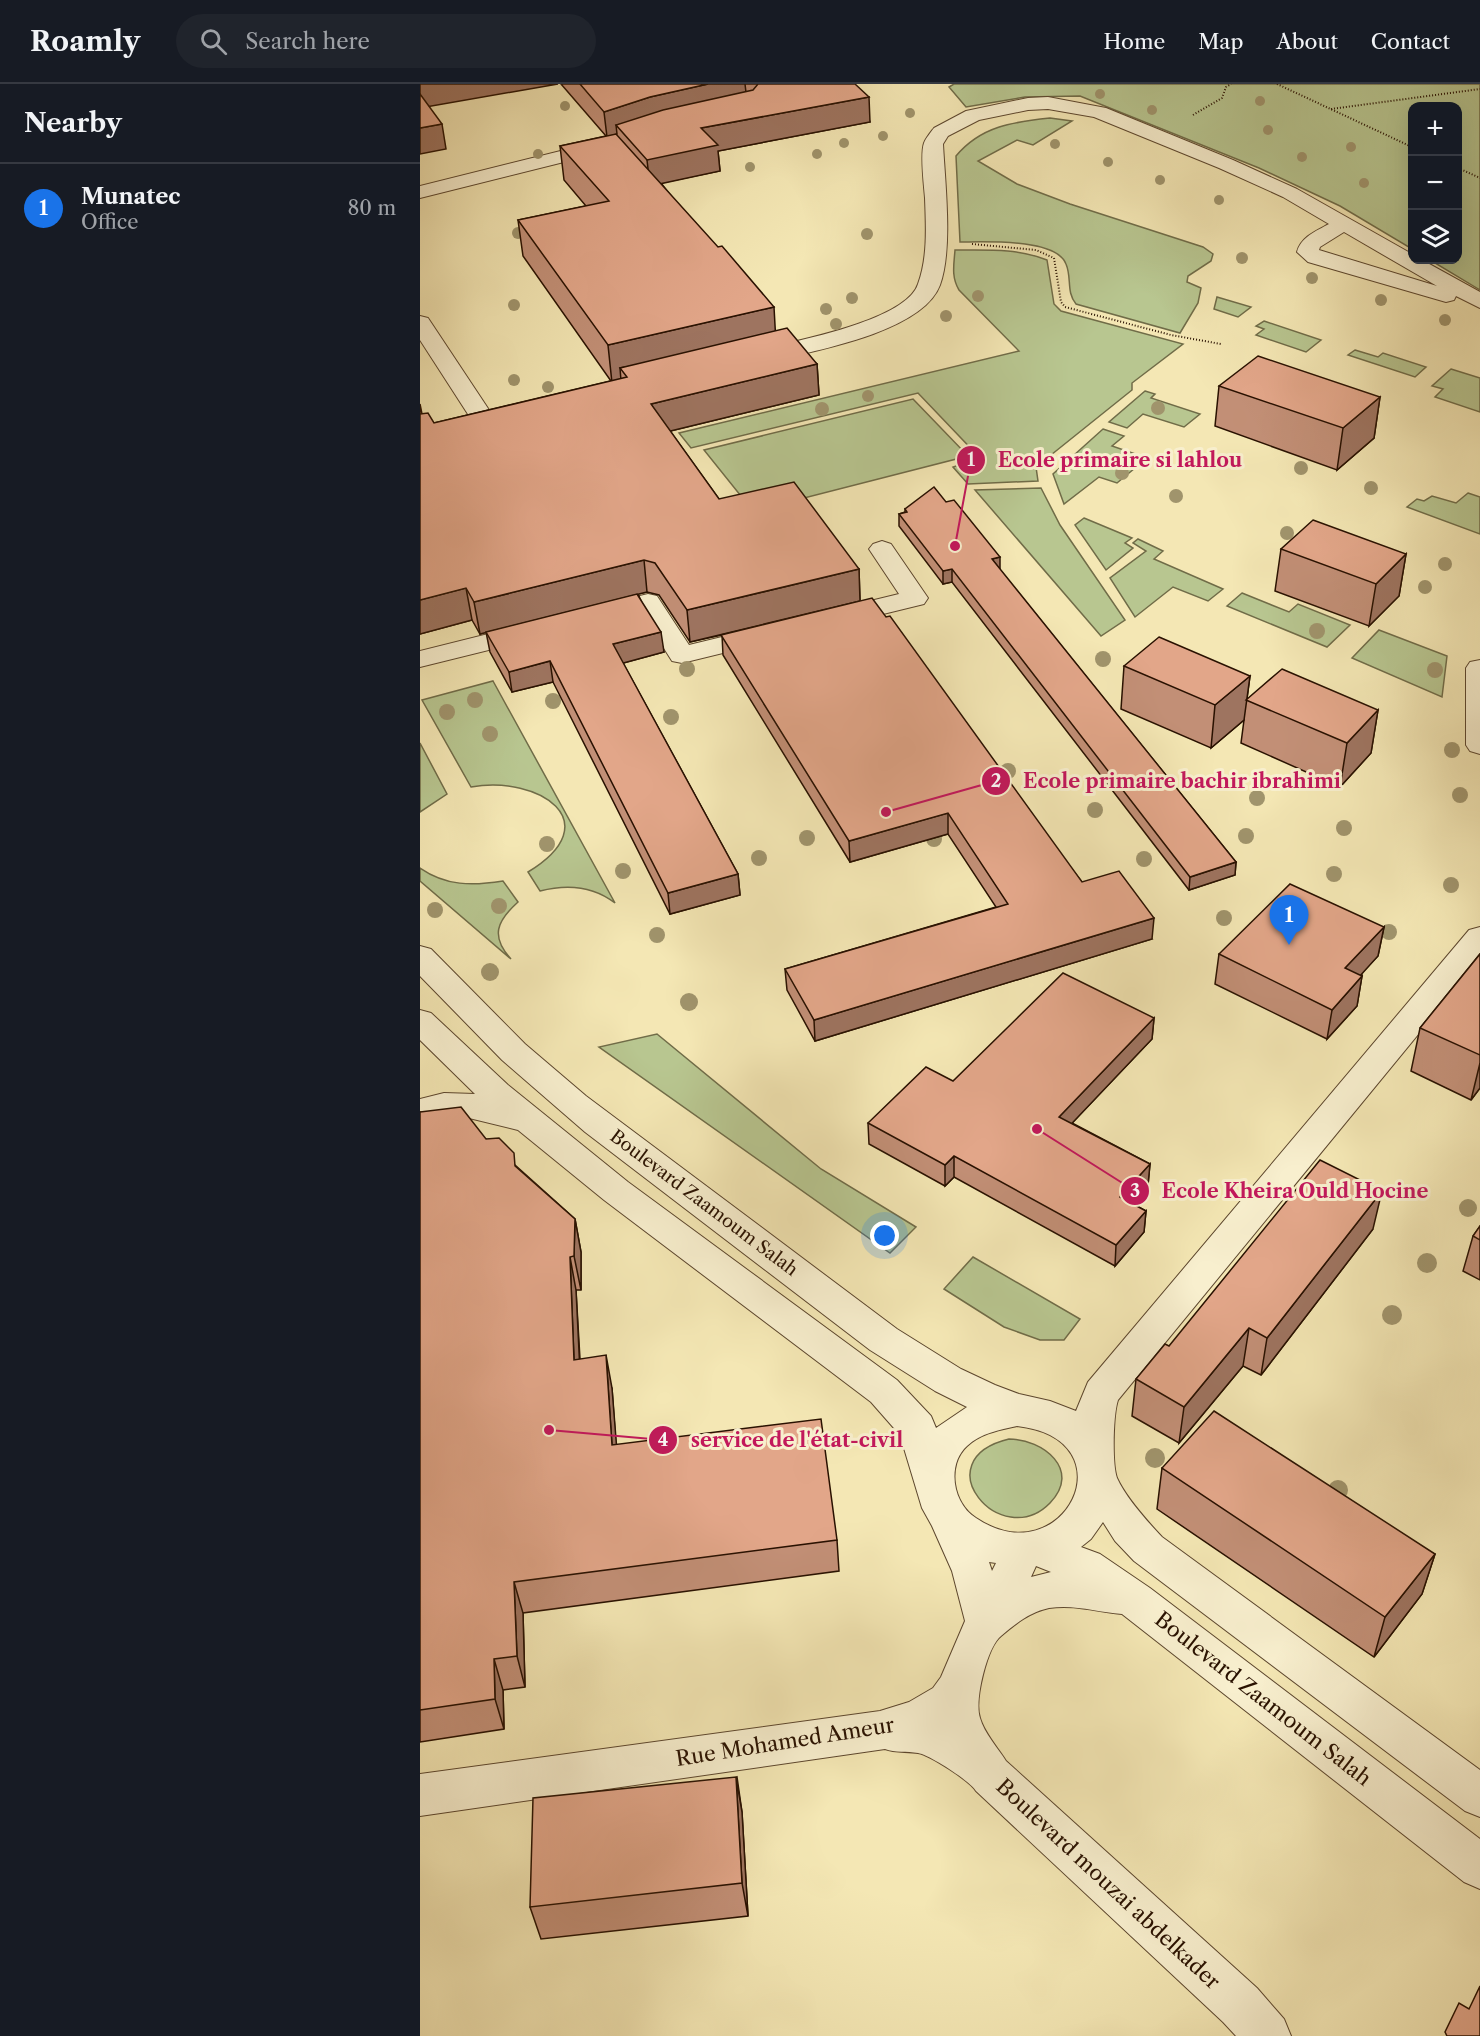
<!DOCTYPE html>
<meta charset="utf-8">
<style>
:root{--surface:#171b24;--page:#20242c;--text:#f1f3f6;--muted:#9ea1a6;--line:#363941;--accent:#1a73e8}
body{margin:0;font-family:"Libre Caslon Text",serif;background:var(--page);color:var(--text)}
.controls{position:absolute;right:18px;top:18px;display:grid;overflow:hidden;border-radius:12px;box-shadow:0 6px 24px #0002}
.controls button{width:54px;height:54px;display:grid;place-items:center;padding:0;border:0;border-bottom:2px solid var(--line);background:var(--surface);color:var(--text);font:30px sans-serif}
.you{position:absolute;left:465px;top:1152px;width:21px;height:21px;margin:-15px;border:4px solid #fff;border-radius:50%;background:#1a73e8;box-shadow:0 0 0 9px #1a73e833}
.badge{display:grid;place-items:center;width:39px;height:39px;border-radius:50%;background:var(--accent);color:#fff;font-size:20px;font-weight:700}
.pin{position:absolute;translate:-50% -50px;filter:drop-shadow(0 2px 3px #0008)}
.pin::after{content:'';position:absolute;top:32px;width:21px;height:18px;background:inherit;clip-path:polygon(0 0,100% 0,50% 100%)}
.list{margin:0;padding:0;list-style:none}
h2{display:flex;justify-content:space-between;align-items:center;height:78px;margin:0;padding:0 24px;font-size:26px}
h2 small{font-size:20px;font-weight:400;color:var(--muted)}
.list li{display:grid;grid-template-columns:39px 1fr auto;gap:18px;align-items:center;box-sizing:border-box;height:90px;padding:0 24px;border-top:2px solid var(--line)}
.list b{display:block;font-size:22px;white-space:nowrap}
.list p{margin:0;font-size:20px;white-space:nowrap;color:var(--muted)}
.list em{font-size:20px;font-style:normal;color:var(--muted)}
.icon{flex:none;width:33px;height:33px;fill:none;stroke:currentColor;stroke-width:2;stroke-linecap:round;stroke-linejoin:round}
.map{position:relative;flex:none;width:1060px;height:1952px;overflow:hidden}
header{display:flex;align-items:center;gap:36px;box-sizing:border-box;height:84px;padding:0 30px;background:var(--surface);border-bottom:2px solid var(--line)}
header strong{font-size:28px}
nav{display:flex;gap:33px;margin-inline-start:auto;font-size:21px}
.search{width:420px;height:54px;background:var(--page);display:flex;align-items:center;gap:15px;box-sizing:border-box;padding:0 21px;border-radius:33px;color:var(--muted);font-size:22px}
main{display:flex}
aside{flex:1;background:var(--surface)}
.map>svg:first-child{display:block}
.green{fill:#b8c690;stroke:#706c48;stroke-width:1.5}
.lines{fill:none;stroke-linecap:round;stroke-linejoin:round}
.minor-casing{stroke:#5c462d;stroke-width:2}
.path{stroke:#291100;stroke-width:2;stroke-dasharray:1 2;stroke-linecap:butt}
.minor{fill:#f8efce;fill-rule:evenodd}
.tree{fill:#a0946c}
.wall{fill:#c28f76;stroke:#291100;stroke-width:1.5}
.shaded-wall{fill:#9e7460;stroke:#291100;stroke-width:1.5}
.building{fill:#e2a689;stroke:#291100;stroke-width:1.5}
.labels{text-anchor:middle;stroke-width:6;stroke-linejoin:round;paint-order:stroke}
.street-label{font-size:18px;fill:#291100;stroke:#f8efce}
.near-street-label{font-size:21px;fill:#291100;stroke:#f8efce}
.leader{fill:none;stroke:#c2185b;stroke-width:2}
.callout-dot{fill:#c2185b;stroke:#f8efce;stroke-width:2}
.mark-label{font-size:18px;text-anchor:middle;font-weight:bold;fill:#fff}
.callout-label{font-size:20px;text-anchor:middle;font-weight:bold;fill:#c2185b;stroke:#f8efce;stroke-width:6;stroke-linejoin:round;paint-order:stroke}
</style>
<header>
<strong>Roamly</strong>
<div class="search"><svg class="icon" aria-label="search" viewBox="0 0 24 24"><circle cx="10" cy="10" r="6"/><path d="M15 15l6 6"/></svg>Search here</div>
<nav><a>Home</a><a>Map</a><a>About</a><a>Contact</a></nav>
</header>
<main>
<aside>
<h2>Nearby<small></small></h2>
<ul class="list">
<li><span class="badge">1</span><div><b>Munatec</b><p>Office</p></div><em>80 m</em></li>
</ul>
</aside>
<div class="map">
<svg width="1060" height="1952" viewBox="0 0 1060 1952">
<rect width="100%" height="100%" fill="#f4e7b4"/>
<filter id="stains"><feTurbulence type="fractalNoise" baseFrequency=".00333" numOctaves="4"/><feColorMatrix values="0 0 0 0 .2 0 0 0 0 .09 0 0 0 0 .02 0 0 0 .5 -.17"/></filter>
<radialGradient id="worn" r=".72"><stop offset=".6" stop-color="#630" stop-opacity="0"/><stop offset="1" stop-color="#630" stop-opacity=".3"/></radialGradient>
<g class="green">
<polygon points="534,0 1060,0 1060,206 1010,176 1038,176 1038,22 992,22 992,165 920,122 839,84 660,12 605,13 546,23 529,3"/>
<path d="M630,34L652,37L613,61L597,56L558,77L597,100L650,120L783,163L793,170L791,177L768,192L767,198L781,204L778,219L760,249L656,220C646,208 652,194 646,180C636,154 564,158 540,158L536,72C561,42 593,38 630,34Z"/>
<path d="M535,166C567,166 597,164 627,176L634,220L641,227L763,260L712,299V306L616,383L618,397L548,400L533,383L560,374L498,309L271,364L259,349L599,267L539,206C531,193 534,180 535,166Z"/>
<polygon points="797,213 831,223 818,233 794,225"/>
<polygon points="844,237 901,256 886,268 836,251 844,245 836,242"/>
<polygon points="935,266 958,273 963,269 1006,283 995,293 928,271"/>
<polygon points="1031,285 1060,294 1060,328 1015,313 1023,305 1012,302"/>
<polygon points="725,307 735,310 731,314 780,330 764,343 723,330 707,344 689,338"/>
<polygon points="493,315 548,372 333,427 284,366"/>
<polygon points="683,345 704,352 692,362 727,374 697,399 679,393 644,420 633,390"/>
<polygon points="621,404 640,441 705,536 681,552 555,406"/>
<polygon points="1048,409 1060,413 1060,450 987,423 997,415 1004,417 1012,412 1036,419"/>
<polygon points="664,434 712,454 705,459 713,464 686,486 655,441"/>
<polygon points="718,455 743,467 734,475 803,505 788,517 753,503 715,533 690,494 726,467 713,459"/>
<polygon points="822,509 869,528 878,520 930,541 907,563 807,522"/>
<polygon points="959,546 1027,572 1022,613 932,574"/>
<path d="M73,597L195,819C173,802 147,800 120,807L108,788C190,738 119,691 51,703L2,616Z"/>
<polygon points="0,659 27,710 0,728"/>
<path d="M0,784C26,802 52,802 83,797L98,818C77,837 70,852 91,875L0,797Z"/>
<polygon points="237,950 401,1085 496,1143 470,1169 179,963"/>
<polygon points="553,1173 660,1235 644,1256 620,1256 584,1243 524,1205"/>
<path d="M589,1355C623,1355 662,1386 630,1419C581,1469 502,1376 589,1355Z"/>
</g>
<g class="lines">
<defs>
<g id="minor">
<path d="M628,13L686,24L813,76L877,105L992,170V176H1002L1060,208V224L1036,212L1034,216L1026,218L888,178L877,168C881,153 896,147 909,140L863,113L799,84L674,33L628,25L608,26L559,36L528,52L523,60C525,99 533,165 520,201C502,250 384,269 337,280L329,278L326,273L329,268C366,259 486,238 498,200C508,173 506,142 505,114C504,101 500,70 504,59C506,54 511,48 514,44L546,27L608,14ZM924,148L1017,202L899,166L900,163Z"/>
<polygon points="185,56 192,58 195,62 192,66 0,114 0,102"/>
<polygon points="0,232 8,234 77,338 73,343 65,345 57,343 53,338 0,256"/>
<polygon points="462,457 471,460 508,514 504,520 414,542 405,540 401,534 405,528 479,510 449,465 453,460"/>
<polygon points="228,510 237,512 269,561 347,542 356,544 360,550 356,556 262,579 252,577 221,528 179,538 170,536 166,530 170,524"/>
<polygon points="112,539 121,541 125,547 121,553 0,583 0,567"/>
<polygon points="1060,576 1060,670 1050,667 1046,661 1046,584 1050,578"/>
<path d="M1060,843V875L698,1316C693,1331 692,1380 697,1394C706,1414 727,1437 742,1453L1060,1686V1733L1045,1727L714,1477L695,1457L683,1438L671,1455L661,1463L680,1470L730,1504L1060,1755V1805L1044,1798L702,1530C677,1528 654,1520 629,1524C610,1528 595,1540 581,1552C567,1563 554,1617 560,1634C564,1649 578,1664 586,1677L837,1904L864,1935L871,1952H816L803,1938L556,1707C550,1697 510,1671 498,1669C487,1667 475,1669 465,1665L0,1732V1690L460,1627L489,1618L513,1604L521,1593L545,1537L532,1487L512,1442L502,1424L480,1351L451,1318L184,1116L98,1046L49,1034H24L0,1040V1015L24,1009L55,1010L0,956V926L11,929L88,1001L208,1098L477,1296L511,1332L516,1344L547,1323L515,1307L450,1266L165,1048L82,976L0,892V862L11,865L105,960L166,1012L477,1245L541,1285L575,1301L599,1310L630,1317L656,1327L668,1298L1049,846ZM597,1342C712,1355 644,1493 556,1434C533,1420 526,1381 547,1362C561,1349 579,1346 597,1342ZM569,1478L576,1479L572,1487ZM616,1482L631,1488L611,1493Z"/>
</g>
</defs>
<use href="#minor" class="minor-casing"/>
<g class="path">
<polyline points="857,0 992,63"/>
<polyline points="911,25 1060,5"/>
<polyline points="773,31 802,14 806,3 811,0"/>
<polyline points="1038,84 1060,94"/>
<polyline points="552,160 616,166 634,174 641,218 645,223 751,251 801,260"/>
</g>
<use href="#minor" class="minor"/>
</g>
<g class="tree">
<circle cx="680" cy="10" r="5"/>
<circle cx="840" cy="17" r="5"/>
<circle cx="145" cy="22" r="5"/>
<circle cx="732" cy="26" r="5"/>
<circle cx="490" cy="29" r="5"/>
<circle cx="848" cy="46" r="5"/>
<circle cx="463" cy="52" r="5"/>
<circle cx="424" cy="59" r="5"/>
<circle cx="635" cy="60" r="5"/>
<circle cx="931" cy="63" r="5"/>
<circle cx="118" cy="70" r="5"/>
<circle cx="397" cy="70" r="5"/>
<circle cx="882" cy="73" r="5"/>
<circle cx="688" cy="78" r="5"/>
<circle cx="330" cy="83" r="5"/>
<circle cx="740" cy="96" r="5"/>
<circle cx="944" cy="99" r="5"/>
<circle cx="799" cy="116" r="5"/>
<circle cx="98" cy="149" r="6"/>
<circle cx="447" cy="150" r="6"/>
<circle cx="822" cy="174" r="6"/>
<circle cx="892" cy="194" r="6"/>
<circle cx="558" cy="212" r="6"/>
<circle cx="432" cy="214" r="6"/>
<circle cx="961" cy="216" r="6"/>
<circle cx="94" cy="221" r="6"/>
<circle cx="406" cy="225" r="6"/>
<circle cx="526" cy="232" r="6"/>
<circle cx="1025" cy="236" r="6"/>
<circle cx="416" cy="240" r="6"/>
<circle cx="94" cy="296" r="6"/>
<circle cx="128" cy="303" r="6"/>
<circle cx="448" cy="312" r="6"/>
<circle cx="738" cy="324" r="7"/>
<circle cx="402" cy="325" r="7"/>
<circle cx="881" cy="384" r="7"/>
<circle cx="702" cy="389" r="7"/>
<circle cx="951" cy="404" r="7"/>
<circle cx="756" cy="412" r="7"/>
<circle cx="867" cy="449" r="7"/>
<circle cx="1025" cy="480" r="7"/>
<circle cx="1005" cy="503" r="7"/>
<circle cx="897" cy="547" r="8"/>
<circle cx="683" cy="575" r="8"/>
<circle cx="267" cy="585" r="8"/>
<circle cx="1015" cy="586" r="8"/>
<circle cx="55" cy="616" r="8"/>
<circle cx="133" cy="617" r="8"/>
<circle cx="27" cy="628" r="8"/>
<circle cx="251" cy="633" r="8"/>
<circle cx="70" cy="650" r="8"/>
<circle cx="1032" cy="666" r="8"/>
<circle cx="588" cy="687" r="8"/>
<circle cx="1040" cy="711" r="8"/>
<circle cx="837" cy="714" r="8"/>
<circle cx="675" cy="726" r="8"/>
<circle cx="924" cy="744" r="8"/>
<circle cx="826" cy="752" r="8"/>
<circle cx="387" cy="754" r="8"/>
<circle cx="514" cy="755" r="8"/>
<circle cx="127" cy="760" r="8"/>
<circle cx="339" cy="774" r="8"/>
<circle cx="724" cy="775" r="8"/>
<circle cx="203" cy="787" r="8"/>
<circle cx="914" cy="790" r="8"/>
<circle cx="1031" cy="801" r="8"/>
<circle cx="79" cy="822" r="8"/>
<circle cx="15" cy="826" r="8"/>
<circle cx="804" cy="834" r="8"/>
<circle cx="969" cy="848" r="8"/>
<circle cx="237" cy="851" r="8"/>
<circle cx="70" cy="888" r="9"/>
<circle cx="269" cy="918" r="9"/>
<circle cx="1048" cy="1124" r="9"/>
<circle cx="1007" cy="1179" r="10"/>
<circle cx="972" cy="1231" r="10"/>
<circle cx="735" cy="1374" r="10"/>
<circle cx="918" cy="1406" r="10"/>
</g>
<g class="wall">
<polygon points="141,0 435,0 450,38 298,67 300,87 241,99 356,247 397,280 399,311 250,347 299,415 439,485 440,517 662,798 732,855 395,957 367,906 365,885 576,823 528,750 430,778 303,571 302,551 270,558 239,511 227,508 218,510 244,568 203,579 318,790 320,811 250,830 133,598 92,608 70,568 66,548 60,550 52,536 0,550 0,320 2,330 14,339 191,297 103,172 98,136 166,122 144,96 140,62 186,52"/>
<polygon points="799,302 960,313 954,354 917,386 795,342"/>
<polygon points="485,425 580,486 816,778 815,791 769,806 532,498 523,500 479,442 479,430 485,428"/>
<polygon points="861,465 986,470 979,512 949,542 855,507"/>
<polygon points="704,582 830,592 827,615 958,626 951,669 920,703 821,659 824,636 791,664 701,625"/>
<polygon points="964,843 958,872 940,891 942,892 937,922 907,955 795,900 799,870"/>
<polygon points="1060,870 1060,1004 1051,1016 991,987 1000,944"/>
<polygon points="734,934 732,955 652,1039 730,1080 728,1101 711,1119 726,1127 724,1148 695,1182 534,1093 525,1102 449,1060 448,1039 533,997"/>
<polygon points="0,1028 66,1055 155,1135 161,1168 161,1206 156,1206 160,1275 192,1304 196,1361 417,1456 419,1487 103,1529 105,1603 83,1606 84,1645 0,1658"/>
<polygon points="1060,1142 1060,1196 1043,1187 1053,1152"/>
<polygon points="953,1145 841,1291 823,1282 759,1359 712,1332 716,1295 749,1262"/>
<polygon points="742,1384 1015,1470 1002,1510 954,1573 737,1425"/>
<polygon points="317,1693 322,1728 328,1832 121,1855 110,1823"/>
</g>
<g class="shaded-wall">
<polygon points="0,0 138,0 0,24"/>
<polygon points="288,0 325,0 327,17 196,41 197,50 187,53 184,28 230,13"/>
<polygon points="449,13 450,38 298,67 300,87 230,102 227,76 281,44"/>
<polygon points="22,40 26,65 0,70 0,44"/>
<polygon points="354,223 356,259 200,284 201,297 192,299 188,261"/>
<polygon points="397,280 399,311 234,351 231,320"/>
<polygon points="960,313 954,354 917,386 923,344"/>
<polygon points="986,470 979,512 949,542 956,500"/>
<polygon points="580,473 580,486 572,475"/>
<polygon points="224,476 227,508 60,550 54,518"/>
<polygon points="439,485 440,517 270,558 267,526"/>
<polygon points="532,485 532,498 523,500 523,487"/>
<polygon points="46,504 52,536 0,550 0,516"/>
<polygon points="241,548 244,568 196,581 193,560"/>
<polygon points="130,577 133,598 92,608 89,588"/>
<polygon points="830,592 824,636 791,664 795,621"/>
<polygon points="958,626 951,669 920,703 927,659"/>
<polygon points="528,729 528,750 430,778 429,757"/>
<polygon points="816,778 815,791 769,806 770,793"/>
<polygon points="318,790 320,811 250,830 248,809"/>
<polygon points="734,834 732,855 395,957 394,936"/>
<polygon points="964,843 958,872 920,914 925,884"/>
<polygon points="942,892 937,922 907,955 912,926"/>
<polygon points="734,934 732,955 638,1054 639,1033"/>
<polygon points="1060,979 1060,1004 1051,1016"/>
<polygon points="534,1072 534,1093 525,1102 525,1081"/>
<polygon points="730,1080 728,1101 698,1134 700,1113"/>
<polygon points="962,1107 953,1145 841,1291 847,1254"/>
<polygon points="726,1127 724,1148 695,1182 696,1161"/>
<polygon points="155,1135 161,1168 161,1206 154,1172"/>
<polygon points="150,1173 156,1206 161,1308 154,1276"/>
<polygon points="829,1244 823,1282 759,1359 764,1323"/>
<polygon points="186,1271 192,1304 199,1393 192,1361"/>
<polygon points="1015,1470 1002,1510 954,1573 965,1533"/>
<polygon points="94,1498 103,1529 105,1603 97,1572"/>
<polygon points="74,1575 83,1606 84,1645 75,1615"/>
<polygon points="316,1693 322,1728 328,1832 322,1799"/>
</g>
<g class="building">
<polygon points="160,0 288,0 230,13 184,28"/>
<polygon points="338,0 435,0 449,13 281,44 298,61 227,76 196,41 243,26 333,6"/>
<polygon points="0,10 22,40 0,44"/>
<polygon points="196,50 298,163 302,162 354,223 188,261 98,136 189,117 140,62"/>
<polygon points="367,244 397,280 231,320 299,415 374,398 439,485 267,526 235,479 224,476 54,518 46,504 0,516 0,330 8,329 14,339 207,293 200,284"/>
<polygon points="838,272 960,313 923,344 799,302"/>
<polygon points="514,403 526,418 534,416 580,473 572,475 816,778 770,793 532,485 523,487 479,430 487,428 485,425"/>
<polygon points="893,436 986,470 956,500 861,465"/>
<polygon points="217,510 241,548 193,560 318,790 248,809 130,577 89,588 66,548"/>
<polygon points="452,514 466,533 470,532 662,798 699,787 734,834 394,936 365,885 588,820 528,729 429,757 301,551"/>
<polygon points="739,553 830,592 795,621 704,582"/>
<polygon points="862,585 958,626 927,659 826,616"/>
<polygon points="870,800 964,843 925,884 942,892 912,926 799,870"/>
<polygon points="1060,870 1060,971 1000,944"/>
<polygon points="643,889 734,934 639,1033 730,1080 700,1113 726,1127 696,1161 534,1072 525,1081 448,1039 506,983 533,997"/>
<polygon points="41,1023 66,1055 79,1054 94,1069 95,1082 155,1135 154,1172 150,1173 154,1276 186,1271 192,1361 401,1335 417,1456 94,1498 97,1572 74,1575 75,1615 0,1626 0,1028"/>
<polygon points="900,1076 962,1107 847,1254 829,1244 764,1323 716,1295 745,1260 749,1262"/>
<polygon points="1060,1142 1060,1156 1053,1152"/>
<polygon points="794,1327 1015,1470 965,1533 742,1384"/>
<polygon points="316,1693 322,1799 110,1823 113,1714"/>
<polygon points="1060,1902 1060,1952 1027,1952 1025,1948 1039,1919 1049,1925"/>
</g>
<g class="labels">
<g class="street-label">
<text transform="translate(284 1119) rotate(37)" y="6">Boulevard Zaamoum Salah</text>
</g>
<g class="near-street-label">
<text transform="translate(843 1615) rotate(38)" y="7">Boulevard Zaamoum Salah</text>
<text transform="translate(365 1658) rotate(-9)" y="7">Rue Mohamed Ameur</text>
<text transform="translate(688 1800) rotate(43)" y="7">Boulevard mouzai abdelkader</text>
</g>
</g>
<path class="leader" d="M535 462L551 376M466 728L576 697M617 1045L715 1107M129 1346L243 1356"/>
<g class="callout-dot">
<circle cx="535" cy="462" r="6"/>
<circle cx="466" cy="728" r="6"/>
<circle cx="617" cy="1045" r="6"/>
<circle cx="129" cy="1346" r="6"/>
<circle cx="551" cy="376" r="15"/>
<circle cx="576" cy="697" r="15"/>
<circle cx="715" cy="1107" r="15"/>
<circle cx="243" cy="1356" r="15"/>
</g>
<g class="mark-label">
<text x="551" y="382">1</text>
<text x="576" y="703">2</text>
<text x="715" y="1113">3</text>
<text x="243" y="1362">4</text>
</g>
<g class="callout-label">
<text x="700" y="383">Ecole primaire si lahlou</text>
<text x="762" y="704">Ecole primaire bachir ibrahimi</text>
<text x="875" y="1114">Ecole Kheira Ould Hocine</text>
<text x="377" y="1363">service de l'état-civil</text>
</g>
<rect width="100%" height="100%" filter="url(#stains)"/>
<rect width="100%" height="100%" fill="url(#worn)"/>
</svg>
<div class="controls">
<button>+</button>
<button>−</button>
<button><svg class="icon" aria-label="layers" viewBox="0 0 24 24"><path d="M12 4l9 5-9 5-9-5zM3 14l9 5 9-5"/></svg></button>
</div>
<div class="you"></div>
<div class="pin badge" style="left:869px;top:861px">1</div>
</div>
</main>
